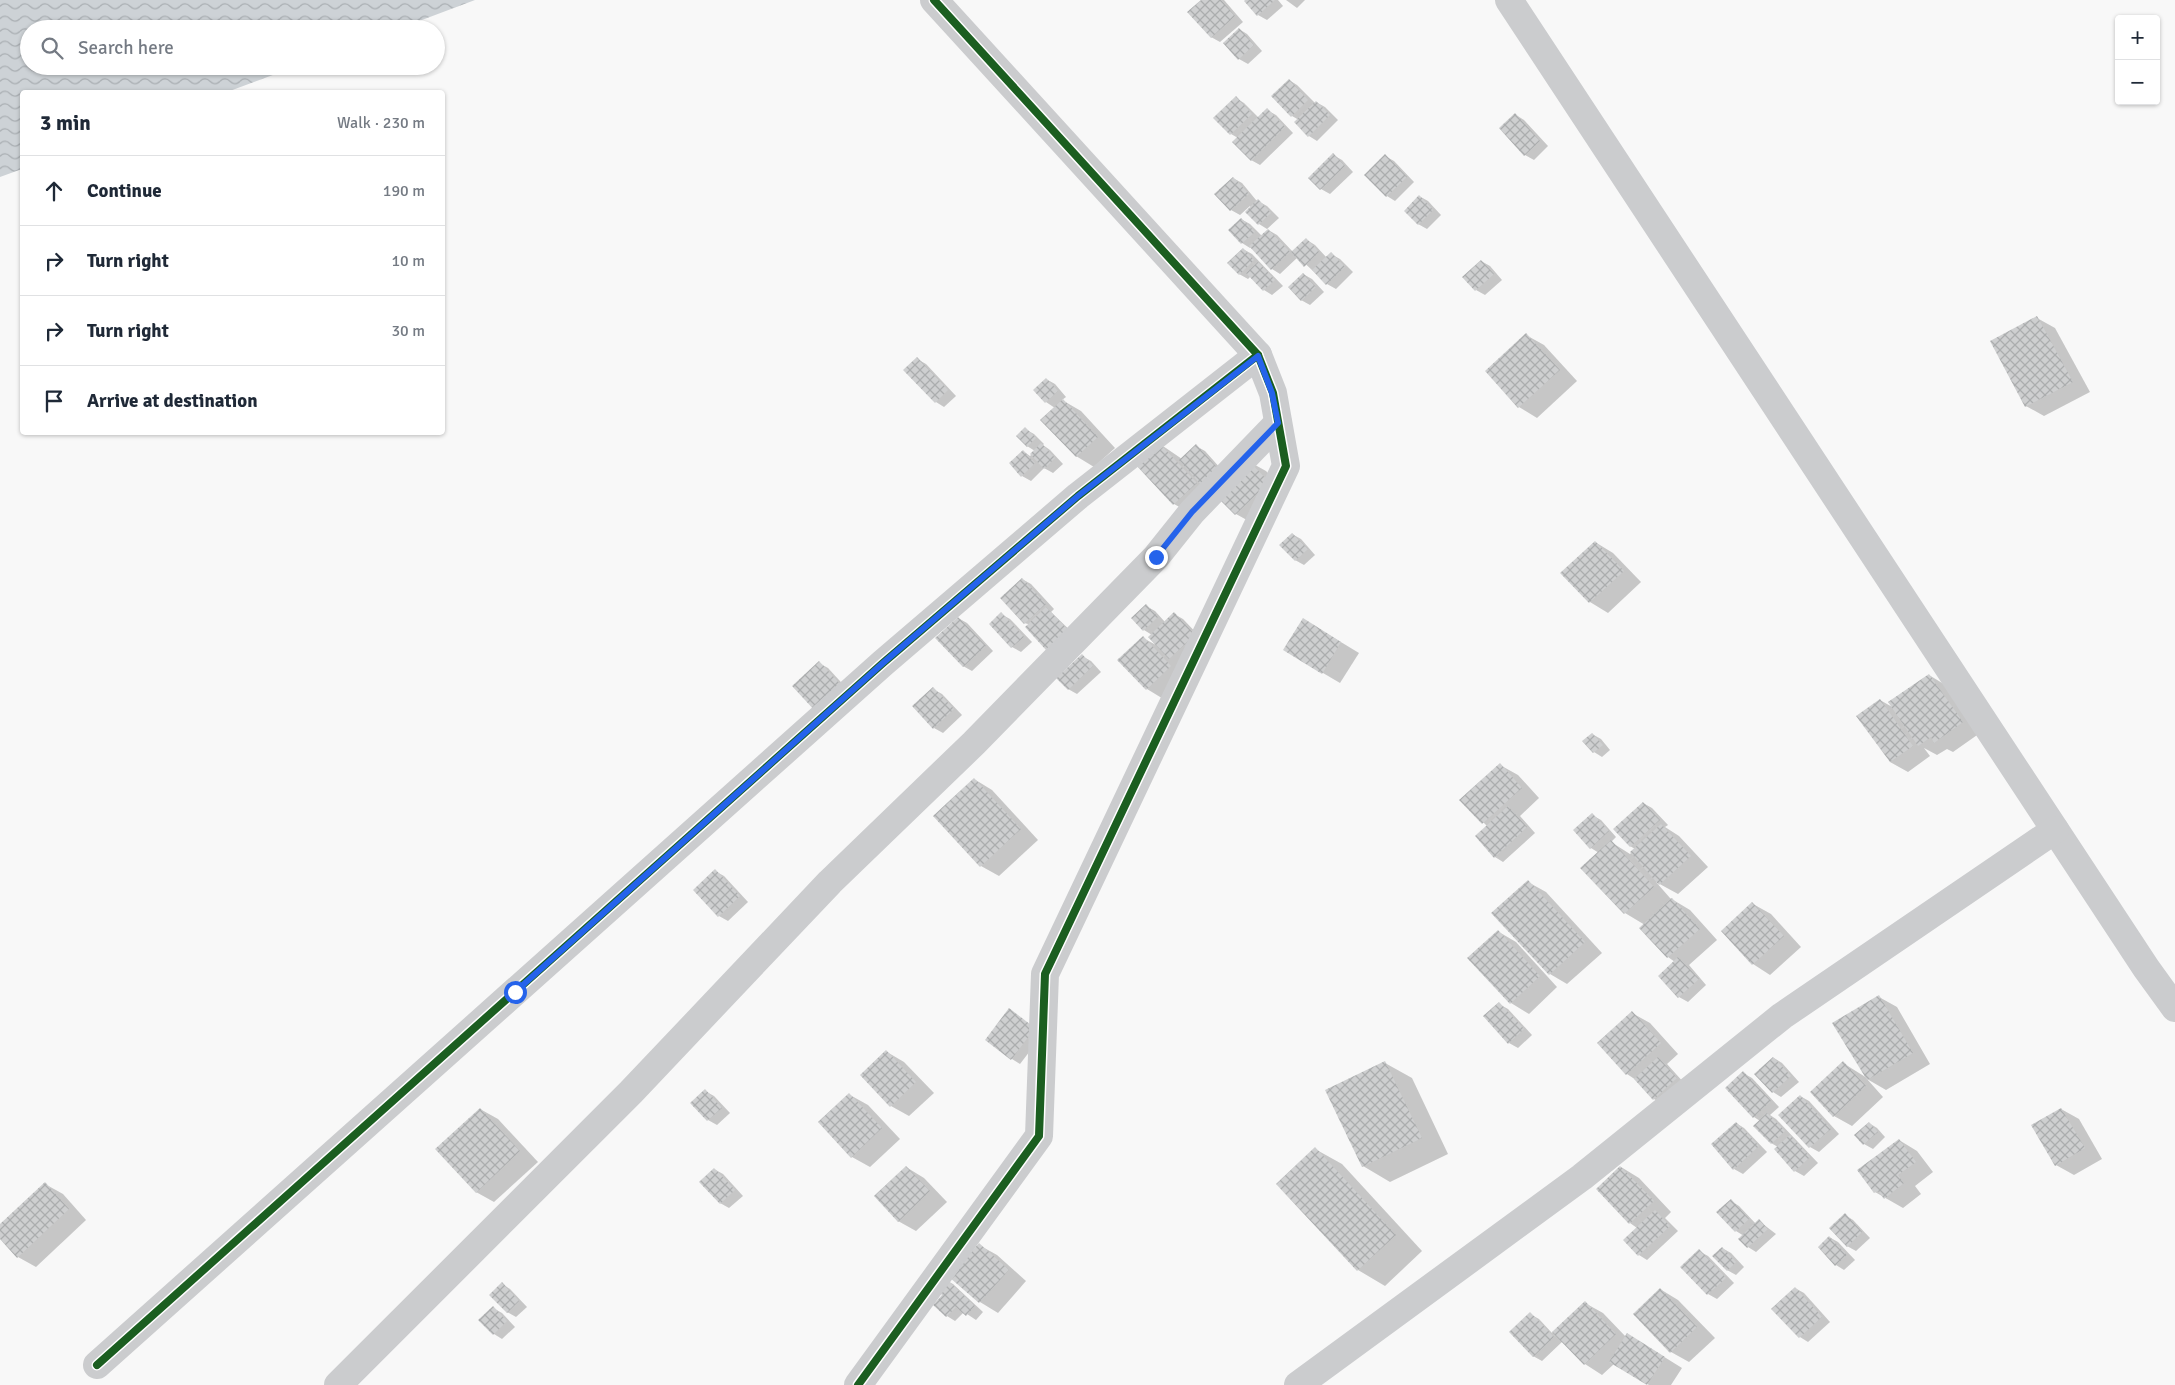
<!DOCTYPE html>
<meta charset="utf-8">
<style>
:root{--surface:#fff;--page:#f6f6f7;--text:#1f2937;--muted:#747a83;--line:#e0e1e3}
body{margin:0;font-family:Signika,sans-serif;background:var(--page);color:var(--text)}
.controls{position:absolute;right:15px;top:15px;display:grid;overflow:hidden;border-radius:5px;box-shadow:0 1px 4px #0004}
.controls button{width:45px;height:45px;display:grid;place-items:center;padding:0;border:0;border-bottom:1px solid var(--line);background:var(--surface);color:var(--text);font:25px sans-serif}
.stop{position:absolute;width:15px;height:15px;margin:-11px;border:4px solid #2563eb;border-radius:50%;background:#fff}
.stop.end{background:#2563eb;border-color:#fff;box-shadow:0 1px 5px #0008}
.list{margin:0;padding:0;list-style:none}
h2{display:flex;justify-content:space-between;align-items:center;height:65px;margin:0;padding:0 20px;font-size:21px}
h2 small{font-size:16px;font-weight:400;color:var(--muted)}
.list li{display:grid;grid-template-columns:32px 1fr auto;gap:15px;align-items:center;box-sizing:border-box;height:70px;padding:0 20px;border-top:1px solid var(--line)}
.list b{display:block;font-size:19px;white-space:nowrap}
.list em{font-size:16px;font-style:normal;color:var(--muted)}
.icon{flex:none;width:28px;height:28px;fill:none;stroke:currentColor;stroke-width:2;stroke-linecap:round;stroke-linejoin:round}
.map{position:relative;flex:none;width:2175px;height:1385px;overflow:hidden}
.search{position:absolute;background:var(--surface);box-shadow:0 1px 4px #0004;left:20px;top:20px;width:425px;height:55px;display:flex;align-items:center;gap:12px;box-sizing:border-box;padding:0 18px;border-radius:28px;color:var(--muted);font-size:19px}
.panel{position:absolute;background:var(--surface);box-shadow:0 1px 4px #0004;left:20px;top:90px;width:425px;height:345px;border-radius:5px}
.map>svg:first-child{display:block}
.water{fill:url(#water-waves)}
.shadow{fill:#0003}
.building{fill:url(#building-cross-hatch)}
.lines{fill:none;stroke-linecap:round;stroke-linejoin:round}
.minor{stroke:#cbccce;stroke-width:28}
.cycleway-casing{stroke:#fff;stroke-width:11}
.cycleway{stroke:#1b5e20;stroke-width:8}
.route{stroke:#2563eb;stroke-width:6}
</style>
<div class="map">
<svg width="2175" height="1385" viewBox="0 0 2175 1385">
<defs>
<pattern id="water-waves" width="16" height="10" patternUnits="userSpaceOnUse" patternTransform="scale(1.25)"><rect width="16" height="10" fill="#cdd2d6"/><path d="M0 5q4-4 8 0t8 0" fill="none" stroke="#aaafb3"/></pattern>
<pattern id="building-cross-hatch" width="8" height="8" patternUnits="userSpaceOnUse" patternTransform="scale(1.25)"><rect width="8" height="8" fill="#cecfd0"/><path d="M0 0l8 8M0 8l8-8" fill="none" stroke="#abadae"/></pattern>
</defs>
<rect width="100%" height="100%" fill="#f8f8f8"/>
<polygon class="water" points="0,0 475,0 398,29 29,29 29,66 297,66 227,92 22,92 22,169 0,177"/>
<g class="shadow">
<polygon points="1202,0 1224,0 1243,22 1220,42 1211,37"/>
<polygon points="1247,0 1278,0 1283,6 1267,20 1258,15 1245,1"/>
<polygon points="1286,0 1305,0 1297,8"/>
<polygon points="1239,29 1247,34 1262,51 1248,64 1239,59"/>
<polygon points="1289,80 1297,85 1315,103 1316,102 1325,107 1338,120 1317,141 1309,136 1299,120 1292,116"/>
<polygon points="1236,98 1244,103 1259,118 1267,110 1276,115 1293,133 1260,165 1251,160 1238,138 1231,134 1215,118"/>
<polygon points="1516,115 1524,120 1548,146 1534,160 1525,155"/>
<polygon points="1333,155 1342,160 1353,172 1330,194 1321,189 1310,178"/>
<polygon points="1385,156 1394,161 1414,182 1395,201 1387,196 1366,175"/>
<polygon points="1233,178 1242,183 1256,200 1267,206 1279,218 1267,229 1259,224 1250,206 1240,215 1231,210 1216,194"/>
<polygon points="1419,196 1428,201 1441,215 1427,229 1418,224"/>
<polygon points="1241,219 1250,224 1262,236 1268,230 1277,235 1293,252 1307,240 1315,245 1327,258 1331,254 1340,259 1353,272 1336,289 1327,284 1298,257 1280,274 1272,269 1252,247 1250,248 1242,243 1230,230"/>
<polygon points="1243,249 1252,254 1283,286 1272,295 1264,290 1251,276 1248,279 1239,274"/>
<polygon points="1481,261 1490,266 1502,280 1485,295 1476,290"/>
<polygon points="1303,274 1312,279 1324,292 1310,305 1301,300"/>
<polygon points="2037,318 2055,328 2090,392 2044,416 2026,406"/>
<polygon points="1526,335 1544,345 1577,381 1537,418 1519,407 1486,371"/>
<polygon points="917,359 926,364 956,396 944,407 936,402"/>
<polygon points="1046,379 1055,384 1066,397 1062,400 1081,411 1115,448 1094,467 1076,456 1055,408 1046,402 1035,390"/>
<polygon points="1025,429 1034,434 1044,444 1043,445 1050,450 1063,464 1053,473 1044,468 1031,481 1022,476 1023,451 1030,456 1035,451 1027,446"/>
<polygon points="1160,444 1182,459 1196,446 1205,451 1230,479 1248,461 1266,471 1286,493 1254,524 1236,514 1215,493 1192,514 1174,504"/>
<polygon points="1292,534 1301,539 1315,555 1304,565 1295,560"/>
<polygon points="1595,542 1613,553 1641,582 1608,613 1590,602 1562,573"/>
<polygon points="1022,579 1031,584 1054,609 1051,612 1076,636 1024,623"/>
<polygon points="1146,606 1155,611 1165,622 1174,614 1183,619 1203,640 1165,700 1147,689 1143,638 1156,645 1152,635 1144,630"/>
<polygon points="1001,614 1010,619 1032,642 1021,652 1012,647 990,624"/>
<polygon points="958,618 967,623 993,651 972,671 963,666"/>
<polygon points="1321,630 1359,653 1340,683 1323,673"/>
<polygon points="1082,656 1091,661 1101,672 1077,694 1068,689"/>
<polygon points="819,663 828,668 850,692 825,716"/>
<polygon points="1929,675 1947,686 1980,733 1953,752 1947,749 1937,755 1924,748 1930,756 1908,772 1890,762 1880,700 1894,708"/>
<polygon points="933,689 942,694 962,715 943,733 934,728"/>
<polygon points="1592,734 1601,739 1610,750 1602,757 1594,752"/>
<polygon points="1500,765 1518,775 1539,798 1520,816 1535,833 1503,862 1495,857 1487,826 1461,800"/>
<polygon points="974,779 992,790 1038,840 999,876 981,866"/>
<polygon points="1643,803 1652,808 1668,825 1665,827 1679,836 1708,867 1678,894 1656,882 1670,898 1690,910 1717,940 1689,965 1706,985 1688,1002 1679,997 1675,962 1668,957 1641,928 1645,925 1625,913 1582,868 1599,853 1591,848 1592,815 1601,820 1616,837 1611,842 1630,854 1635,849 1630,846"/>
<polygon points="715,871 724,876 748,902 728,921 719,916"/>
<polygon points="1528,882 1546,892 1602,953 1567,984 1550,974"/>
<polygon points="1753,904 1771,914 1801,947 1770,975 1753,964"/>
<polygon points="1499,932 1516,942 1557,987 1529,1014 1511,1003"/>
<polygon points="1879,997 1897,1007 1930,1064 1886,1090 1867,1079 1883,1097 1852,1126 1834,1116 1843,1063 1867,1078"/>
<polygon points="1499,1004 1508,1009 1532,1035 1518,1048 1509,1043 1485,1016"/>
<polygon points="1009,1010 1043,1034 1020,1064 1012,1059"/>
<polygon points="1632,1013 1650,1023 1678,1054 1667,1064 1685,1084 1662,1104 1654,1099 1636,1080 1627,1074 1598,1043"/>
<polygon points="887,1052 904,1062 934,1093 909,1116 891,1106"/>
<polygon points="1774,1058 1782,1063 1799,1082 1781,1097 1773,1092"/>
<polygon points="1385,1063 1412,1078 1448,1154 1390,1182 1363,1166"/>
<polygon points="1743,1073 1752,1078 1779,1107 1770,1115 1776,1119 1818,1163 1804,1176 1795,1171 1778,1147 1771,1143 1760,1121 1754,1117 1727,1088"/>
<polygon points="705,1091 714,1096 730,1113 717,1125 708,1120 692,1103"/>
<polygon points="850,1095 868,1105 900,1139 870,1167 852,1157"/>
<polygon points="1800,1096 1809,1101 1839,1134 1819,1152 1810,1147 1780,1115"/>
<polygon points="480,1109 498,1119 538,1162 494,1202 476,1192"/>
<polygon points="2061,1109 2079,1119 2102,1159 2074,1175 2056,1165"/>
<polygon points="1736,1123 1744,1128 1767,1152 1743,1174 1734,1169"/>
<polygon points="1869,1123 1877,1128 1885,1137 1873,1149 1864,1144"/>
<polygon points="1899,1140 1917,1151 1933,1172 1915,1186 1921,1194 1903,1208 1875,1192"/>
<polygon points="1315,1149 1342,1164 1422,1251 1385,1286 1358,1270 1278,1184"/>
<polygon points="906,1167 924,1178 947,1202 916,1231 898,1221"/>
<polygon points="1621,1167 1639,1178 1671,1212 1665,1218 1678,1231 1647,1260 1639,1255 1637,1228 1630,1223 1598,1189"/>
<polygon points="714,1169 723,1174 743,1196 729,1208 720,1203"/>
<polygon points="45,1184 63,1194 86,1220 36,1267 18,1257 0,1237 0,1226"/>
<polygon points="1731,1201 1739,1206 1756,1224 1759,1221 1776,1234 1756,1252 1748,1247 1744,1236 1736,1231"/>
<polygon points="1845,1215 1853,1220 1870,1238 1856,1251 1847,1246"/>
<polygon points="1829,1237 1838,1242 1855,1260 1844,1270 1836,1265"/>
<polygon points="979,1245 997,1255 1026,1281 998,1313 980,1302 951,1277"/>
<polygon points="1722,1248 1731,1253 1744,1267 1736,1275 1727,1270"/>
<polygon points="1699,1251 1708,1256 1734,1283 1717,1299 1708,1294"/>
<polygon points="944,1279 953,1284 983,1312 976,1320 964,1312 955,1321 947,1316"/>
<polygon points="502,1284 510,1289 527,1307 516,1317 507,1312"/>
<polygon points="1795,1288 1804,1293 1830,1322 1808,1342 1800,1337"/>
<polygon points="1660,1289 1678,1300 1715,1338 1689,1362 1671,1352"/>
<polygon points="1585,1303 1603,1313 1626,1337 1645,1345 1682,1368 1671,1385 1649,1385 1614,1364 1602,1375 1585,1364 1563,1341 1542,1361 1533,1356 1530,1314 1539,1319 1552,1333"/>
<polygon points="493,1308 502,1313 515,1327 502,1339 494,1334"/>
</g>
<g class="building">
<polygon points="1201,0 1221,0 1235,16 1211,38 1187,12"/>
<polygon points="1245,0 1275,0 1257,16 1244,1"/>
<polygon points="1239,28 1254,45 1238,60 1223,43"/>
<polygon points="1289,79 1308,100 1291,117 1271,96"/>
<polygon points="1236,96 1252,114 1230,135 1213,118"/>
<polygon points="1316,101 1330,115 1308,137 1294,122"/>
<polygon points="1267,108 1285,127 1251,161 1232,142"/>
<polygon points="1515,113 1540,141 1524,156 1499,128"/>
<polygon points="1333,153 1345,166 1320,190 1308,178"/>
<polygon points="1385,154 1407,177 1386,197 1364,175"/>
<polygon points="1233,177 1249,194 1230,211 1214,194"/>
<polygon points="1419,195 1433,210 1418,225 1404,211"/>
<polygon points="1258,199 1271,213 1258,225 1245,212"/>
<polygon points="1241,218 1255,232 1241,244 1228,230"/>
<polygon points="1268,229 1290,252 1271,270 1249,246"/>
<polygon points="1306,238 1319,252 1304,267 1291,252"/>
<polygon points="1243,248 1254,260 1239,275 1227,263"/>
<polygon points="1331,252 1345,267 1326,285 1312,270"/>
<polygon points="1481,260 1494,274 1475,291 1462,277"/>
<polygon points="1258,262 1275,280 1263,291 1246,273"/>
<polygon points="1303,273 1316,287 1301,301 1288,287"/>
<polygon points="2037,316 2073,382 2025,407 1990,341"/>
<polygon points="1526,333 1560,370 1518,408 1485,371"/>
<polygon points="917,357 948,390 935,403 903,370"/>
<polygon points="1046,378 1058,391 1045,403 1033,390"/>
<polygon points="1063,399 1098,437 1076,457 1040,420"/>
<polygon points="1025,427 1036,438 1027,447 1016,436"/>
<polygon points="1041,443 1055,458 1044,469 1030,454"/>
<polygon points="1159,443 1197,483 1173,505 1136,465"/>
<polygon points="1196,444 1221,472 1203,487 1179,460"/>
<polygon points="1023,450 1035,463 1021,477 1009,463"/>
<polygon points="1248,460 1269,482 1235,515 1213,493"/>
<polygon points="1292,533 1308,549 1295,561 1279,545"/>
<polygon points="1595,541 1624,571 1589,603 1560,573"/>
<polygon points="1022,578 1046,604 1024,624 1000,598"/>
<polygon points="1146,604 1158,617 1143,631 1131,618"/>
<polygon points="1046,607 1068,630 1046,650 1025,627"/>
<polygon points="1001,612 1024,637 1011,648 989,624"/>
<polygon points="1174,612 1195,635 1169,659 1148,637"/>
<polygon points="958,617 986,646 963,667 935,638"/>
<polygon points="1303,618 1341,642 1322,674 1283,650"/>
<polygon points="1143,636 1171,666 1146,690 1117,660"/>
<polygon points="1082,654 1093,666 1068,690 1056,678"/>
<polygon points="819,661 842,686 816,712 792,686"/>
<polygon points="1929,674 1963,722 1934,743 1931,737 1918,746 1888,702"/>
<polygon points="933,687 954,709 933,729 912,706"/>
<polygon points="1880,699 1913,746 1890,762 1856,716"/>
<polygon points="1592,733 1603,745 1593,753 1582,741"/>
<polygon points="1500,763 1522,788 1482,824 1459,800"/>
<polygon points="974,778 1021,829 980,867 933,816"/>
<polygon points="1643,802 1660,820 1630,847 1613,829"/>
<polygon points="1508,806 1527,827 1494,858 1475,836"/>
<polygon points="1592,813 1609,831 1590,849 1573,830"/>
<polygon points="1661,824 1691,856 1659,885 1630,852"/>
<polygon points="1611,840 1654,887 1624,914 1580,868"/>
<polygon points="715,869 740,896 718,917 693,890"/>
<polygon points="1528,880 1585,942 1549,975 1491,913"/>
<polygon points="1672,898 1700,929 1667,958 1639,928"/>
<polygon points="1752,902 1784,936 1752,965 1721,931"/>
<polygon points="1498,930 1540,976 1510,1004 1467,958"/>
<polygon points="1678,957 1699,979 1678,998 1658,976"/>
<polygon points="1879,995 1913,1053 1867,1080 1832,1023"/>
<polygon points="1499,1002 1524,1029 1508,1044 1483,1016"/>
<polygon points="1009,1008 1035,1028 1011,1060 985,1040"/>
<polygon points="1632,1011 1661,1043 1626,1075 1597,1043"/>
<polygon points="886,1050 916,1082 890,1107 860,1075"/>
<polygon points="1658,1057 1677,1078 1653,1100 1634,1079"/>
<polygon points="1773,1057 1791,1076 1772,1093 1754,1074"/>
<polygon points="1385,1061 1422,1138 1362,1167 1325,1090"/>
<polygon points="1843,1061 1866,1086 1833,1117 1810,1092"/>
<polygon points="1743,1071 1771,1101 1753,1118 1725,1088"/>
<polygon points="705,1089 722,1108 707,1121 690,1103"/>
<polygon points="849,1093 882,1128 851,1158 818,1122"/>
<polygon points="1800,1095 1831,1129 1809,1148 1778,1115"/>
<polygon points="480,1108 520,1151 476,1193 435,1149"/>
<polygon points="2061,1108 2085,1148 2055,1166 2031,1125"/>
<polygon points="1767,1113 1785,1131 1771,1144 1753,1126"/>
<polygon points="1736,1122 1759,1146 1733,1170 1711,1144"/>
<polygon points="1869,1122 1878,1132 1863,1145 1854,1135"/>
<polygon points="1790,1135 1810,1157 1794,1172 1774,1149"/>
<polygon points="1899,1139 1916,1162 1898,1175 1904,1183 1884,1199 1878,1191 1874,1193 1857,1170"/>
<polygon points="1315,1147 1396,1235 1357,1271 1276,1184"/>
<polygon points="906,1166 930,1191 898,1222 874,1196"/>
<polygon points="1620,1166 1654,1201 1629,1224 1596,1189"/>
<polygon points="714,1168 735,1190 720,1204 699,1182"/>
<polygon points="45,1182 69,1209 17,1258 0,1239 0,1224"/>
<polygon points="1731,1199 1749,1219 1735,1232 1716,1212"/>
<polygon points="1655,1210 1670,1226 1638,1256 1623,1240"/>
<polygon points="1845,1213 1862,1232 1847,1247 1829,1228"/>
<polygon points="1759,1219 1768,1229 1747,1248 1738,1239"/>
<polygon points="1829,1236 1847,1255 1835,1266 1818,1247"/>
<polygon points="979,1243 1009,1270 979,1303 949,1277"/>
<polygon points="1722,1247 1736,1262 1727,1271 1712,1256"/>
<polygon points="1699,1249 1726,1278 1707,1295 1680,1267"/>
<polygon points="944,1277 975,1306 966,1316 956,1307 946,1317 933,1305 942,1295 934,1287"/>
<polygon points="502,1282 519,1301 507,1313 489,1295"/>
<polygon points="1795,1287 1822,1317 1799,1338 1771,1309"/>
<polygon points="1660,1288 1697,1327 1670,1353 1633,1314"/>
<polygon points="1585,1301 1616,1334 1584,1365 1552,1332"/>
<polygon points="493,1306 507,1321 493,1335 478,1320"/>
<polygon points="1530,1312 1554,1337 1533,1357 1509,1332"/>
<polygon points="1627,1333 1665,1357 1647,1385 1609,1362"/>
</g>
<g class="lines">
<g class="minor">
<polyline points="1509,0 2146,968 2175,1008"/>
<polyline points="97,1365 883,663 1078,496 1258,355"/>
<polyline points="338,1385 631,1092 830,882 974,743 1156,557 1192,512 1278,423"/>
<polyline points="858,1385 1039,1136 1045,974 1286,466 1273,393 1258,355 934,0"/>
<polyline points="1298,1385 1582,1177 1782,1016 2055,830"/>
</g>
<defs>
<g id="cycleway">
<polyline points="97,1365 883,663 1078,496 1258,355"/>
<polyline points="858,1385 1039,1136 1045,974 1286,466 1273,393 1258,355 934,0"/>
</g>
</defs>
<use href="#cycleway" class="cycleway-casing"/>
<use href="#cycleway" class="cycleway"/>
</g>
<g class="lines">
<polyline class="route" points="515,992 883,663 1078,496 1258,356 1272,393 1278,423 1192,512 1156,557"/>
</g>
</svg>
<div class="controls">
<button>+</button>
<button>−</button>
</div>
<div class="stop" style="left:515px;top:992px"></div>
<div class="stop end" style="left:1156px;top:557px"></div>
<div class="search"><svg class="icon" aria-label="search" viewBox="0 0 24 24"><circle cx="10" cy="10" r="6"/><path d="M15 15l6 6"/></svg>Search here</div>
<section class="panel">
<h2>3 min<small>Walk · 230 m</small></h2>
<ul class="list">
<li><svg class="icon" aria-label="ahead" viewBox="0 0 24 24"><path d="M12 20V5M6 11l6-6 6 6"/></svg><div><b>Continue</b></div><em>190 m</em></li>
<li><svg class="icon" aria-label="right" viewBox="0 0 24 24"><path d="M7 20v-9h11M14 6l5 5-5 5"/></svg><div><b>Turn right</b></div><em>10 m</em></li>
<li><svg class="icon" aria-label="right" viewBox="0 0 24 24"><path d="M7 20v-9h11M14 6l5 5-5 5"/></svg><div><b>Turn right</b></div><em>30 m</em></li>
<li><svg class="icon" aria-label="arrive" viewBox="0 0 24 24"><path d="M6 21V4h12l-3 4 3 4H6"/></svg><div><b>Arrive at destination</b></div></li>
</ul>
</section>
</div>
